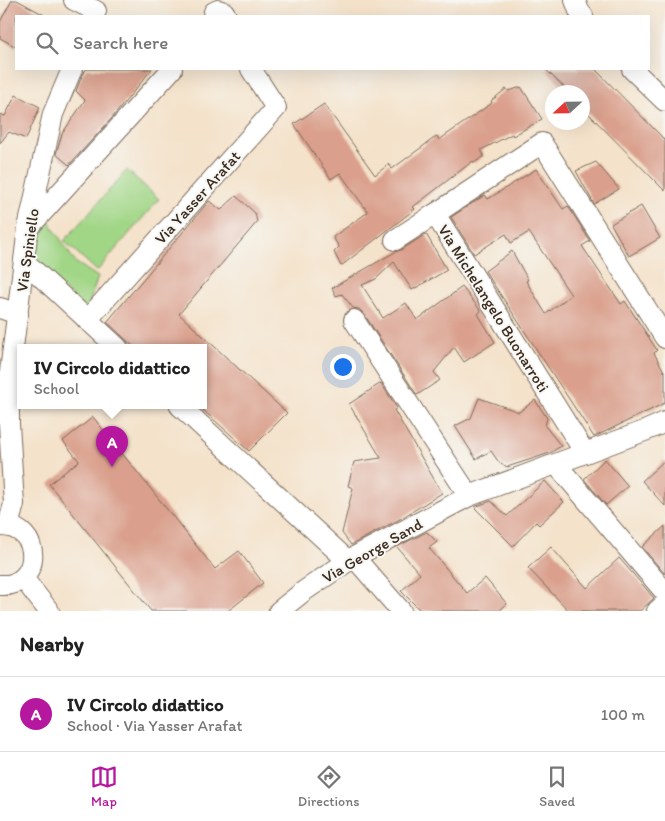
<!DOCTYPE html>
<meta charset="utf-8">
<style>
:root{--surface:#fff;--page:#f6f6f6;--text:#222;--muted:#767676;--line:#e0e0e0;--accent:#b5179e}
body{margin:0;font-family:Itim,sans-serif;background:var(--page);color:var(--text)}
.compass{position:absolute;left:545px;top:85px;width:45px;height:45px;border-radius:50%;background:var(--surface);box-shadow:0 5px 20px #0002;rotate:248deg}
.you{position:absolute;left:342px;top:366px;width:18px;height:18px;margin:-12px;border:4px solid #fff;border-radius:50%;background:#1a73e8;box-shadow:0 0 0 8px #1a73e833}
.badge{display:grid;place-items:center;width:32px;height:32px;border-radius:50%;background:var(--accent);color:#fff;font-size:16px;font-weight:700}
.pin{position:absolute;translate:-50% -41px;filter:drop-shadow(0 1px 2px #0008)}
.pin::after{content:'';position:absolute;top:26px;width:18px;height:15px;background:inherit;clip-path:polygon(0 0,100% 0,50% 100%)}
.popup{position:absolute;left:17px;top:344px;width:190px;height:65px;box-sizing:border-box;display:grid;place-content:center;border-radius:0px;background:var(--surface);filter:drop-shadow(0 1px 4px #0005);font-size:16px;white-space:nowrap;color:var(--muted)}
.popup b{font-size:19px;color:var(--text)}
.popup::after{content:'';position:absolute;left:50%;top:100%;margin-left:-10px;border:10px solid transparent;border-top-color:var(--surface)}
.list{margin:0;padding:0;list-style:none}
h2{display:flex;justify-content:space-between;align-items:center;height:65px;margin:0;padding:0 20px;font-size:21px}
h2 small{font-size:16px;font-weight:400;color:var(--muted)}
.list li{display:grid;grid-template-columns:32px 1fr auto;gap:15px;align-items:center;box-sizing:border-box;height:75px;padding:0 20px;border-top:1px solid var(--line)}
.list b{display:block;font-size:19px;white-space:nowrap}
.list p{margin:0;font-size:16px;white-space:nowrap;color:var(--muted)}
.list em{font-size:16px;font-style:normal;color:var(--muted)}
.icon{flex:none;width:28px;height:28px;fill:none;stroke:currentColor;stroke-width:2;stroke-linecap:round;stroke-linejoin:round}
.map{position:relative;flex:none;width:665px;height:611px;overflow:hidden}
.search{position:absolute;background:var(--surface);box-shadow:0 5px 20px #0002;left:15px;right:15px;top:15px;height:55px;display:flex;align-items:center;gap:12px;box-sizing:border-box;padding:0 18px;border-radius:0px;color:var(--muted);font-size:19px}
.sheet{height:140px;background:var(--surface)}
nav{display:flex;justify-content:space-around;align-items:center;box-sizing:border-box;height:70px;border-top:1px solid var(--line);background:var(--surface);font-size:14px;color:var(--muted)}
nav a{display:grid;justify-items:center;gap:2px}
nav .on{color:var(--accent)}
.map>svg:first-child{display:block}
.green{fill:#a1d686;stroke:#6e8052}
.building{fill:#daa08d}
.lines{fill:none;stroke-linecap:round;stroke-linejoin:round}
.minor-casing{stroke:#7c6a5a;stroke-width:22}
.minor{stroke:#fff;stroke-width:20}
.labels{text-anchor:middle;stroke-width:4;stroke-linejoin:round;paint-order:stroke}
.street-label{font-size:16px;fill:#3b2a1e;stroke:#f6f6f2}
</style>
<div class="map">
<svg width="665" height="611" viewBox="0 0 665 611">
<rect width="100%" height="100%" fill="#f6f6f2"/>
<filter id="ink" filterUnits="userSpaceOnUse"><feTurbulence type="fractalNoise" baseFrequency=".02" numOctaves="2"/><feDisplacementMap in="SourceGraphic" scale="10" xChannelSelector="R" yChannelSelector="G"/><feConvolveMatrix kernelMatrix="1 2 1 2 8 2 1 2 1" color-interpolation-filters="sRGB"/></filter>
<filter id="wash" filterUnits="userSpaceOnUse"><feTurbulence type="fractalNoise" baseFrequency=".0096" numOctaves="4" result="noise"/><feDisplacementMap in="SourceGraphic" scale="20" xChannelSelector="R" yChannelSelector="G"/><feGaussianBlur stdDeviation="1.12" result="paint"/><feColorMatrix in="noise" values="0 0 0 0 0 0 0 0 0 0 0 0 0 0 0 0 0 1.4 0 .05"/><feComposite in="paint" operator="in"/></filter>
<g filter="url(#wash)">
<rect width="100%" height="100%" fill="#f4e2ca"/>
<g class="green">
<polygon points="127,170 159,199 97,271 64,241"/>
<polygon points="49,221 75,262 98,277 87,310 30,259 39,230"/>
</g>
<g id="blocks">
<g class="building">
<polygon points="12,0 17,0 46,16 16,16 16,47 0,38 0,22"/>
<polygon points="87,69 152,69 112,118 69,165 56,154 62,134 85,100 76,91 83,73"/>
<polygon points="545,69 595,69 665,140 665,191 582,107 582,92 569,92"/>
<polygon points="521,87 542,119 513,136 512,134 481,150 484,156 474,163 473,161 413,207 415,209 341,266 334,252 339,247 333,237 368,212 340,173 331,179 294,124 324,104 375,175 389,164 392,169 437,136 439,140 492,103 491,101 506,89 509,91"/>
<polygon points="16,95 40,107 26,139 9,132 0,143 0,114 5,116"/>
<polygon points="596,162 619,189 594,204 576,171"/>
<polygon points="536,169 563,209 568,206 590,241 582,246 621,304 625,301 657,350 654,353 665,373 665,403 594,437 485,271 512,251 528,280 526,281 546,314 571,295 529,232 511,243 506,234 474,254 451,217 485,195 488,199"/>
<polygon points="236,196 255,213 257,222 179,314 287,413 249,451 203,410 203,348 135,348 107,322 209,201 221,210"/>
<polygon points="641,206 660,238 629,256 611,224"/>
<polygon points="426,234 447,270 412,290 394,262 376,279 362,285 383,318 406,303 417,320 462,287 481,311 478,314 495,342 464,362 454,347 434,372 440,380 417,395 364,314 359,309 353,308 342,294 336,296 332,288 395,252 401,250"/>
<polygon points="381,383 397,408 394,410 442,493 400,519 351,545 342,533 353,488 348,486 354,462 381,458 349,404"/>
<polygon points="479,398 519,412 535,400 547,418 545,426 561,446 550,453 507,467 498,461 491,451 476,459 455,426 471,418"/>
<polygon points="93,417 215,569 239,551 263,583 228,611 151,611 49,484 79,461 63,441"/>
<polygon points="605,459 628,486 606,505 584,479"/>
<polygon points="665,460 665,506 642,481"/>
<polygon points="545,481 564,502 539,525 536,522 513,546 474,507 491,501 507,516"/>
<polygon points="665,526 665,574 642,547"/>
<polygon points="427,532 437,542 429,548 467,593 485,578 507,604 499,611 421,611 401,591 420,574 397,547"/>
<polygon points="551,547 587,588 619,558 654,598 640,611 569,611 528,568"/>
</g>
</g>
</g>
<g filter="url(#ink)">
<use href="#blocks" fill-opacity="0" stroke="#7c6a5a" stroke-width="1"/>
<g class="lines">
<defs>
<g id="minor">
<polyline points="74,0 96,11"/>
<polyline points="575,0 579,11 583,16"/>
<polyline points="213,16 214,12 218,10 224,12 226,16"/>
<polyline points="632,69 665,101"/>
<polyline points="30,226 172,69"/>
<polyline points="395,240 435,214"/>
<polyline points="25,262 118,348"/>
<polyline points="0,308 18,314"/>
<polyline points="87,320 276,108 251,69"/>
<polyline points="354,320 469,496"/>
<polyline points="180,406 348,561"/>
<polyline points="585,453 435,214 542,143 665,338"/>
<polyline points="556,464 665,592"/>
<path d="M0,526C44,525 42,588 0,585"/>
<polyline points="8,526 14,504 9,424 9,380 28,228 53,114 72,69"/>
<polyline points="354,557 401,611"/>
<polyline points="23,578 49,611"/>
<polyline points="279,611 304,591 354,557 469,496 647,430 665,422"/>
<polyline points="657,611 665,604"/>
</g>
</defs>
<use href="#minor" class="minor-casing"/>
<use href="#minor" class="minor"/>
</g>
</g>
<g class="labels">
<g class="street-label">
<text transform="translate(197 197) rotate(-48)" y="6">Via Yasser Arafat</text>
<text transform="translate(27 250) rotate(-82)" y="6">Via Spiniello</text>
<text transform="translate(494 308) rotate(58)" y="6">Via Michelangelo Buonarroti</text>
<text transform="translate(372 550) rotate(-30)" y="6">Via George Sand</text>
</g>
</g>
</svg>
<svg class="compass" viewBox="-18 -18 36 36"><path d="M0-13l5 13h-10z" fill="#e53935"/><path d="M0 13l5-13h-10z" fill="#767676"/></svg>
<div class="you"></div>
<div class="pin badge" style="left:112px;top:467px">A</div>
<div class="popup"><b>IV Circolo didattico</b>School</div>
<div class="search"><svg class="icon" aria-label="search" viewBox="0 0 24 24"><circle cx="10" cy="10" r="6"/><path d="M15 15l6 6"/></svg>Search here</div>
</div>
<section class="sheet">
<h2>Nearby<small></small></h2>
<ul class="list">
<li><span class="badge">A</span><div><b>IV Circolo didattico</b><p>School · Via Yasser Arafat</p></div><em>100 m</em></li>
</ul>
</section>
<nav>
<a class="on"><svg class="icon" aria-label="map" viewBox="0 0 24 24"><path d="M3 6l6-2 6 2 6-2v14l-6 2-6-2-6 2zM9 4v14M15 6v14"/></svg>Map</a>
<a><svg class="icon" aria-label="directions" viewBox="0 0 24 24"><path d="M12 3l9 9-9 9-9-9zM9 14v-3h6M13 9l2 2-2 2"/></svg>Directions</a>
<a><svg class="icon" aria-label="saved" viewBox="0 0 24 24"><path d="M7 4h10v16l-5-4-5 4z"/></svg>Saved</a>
</nav>
